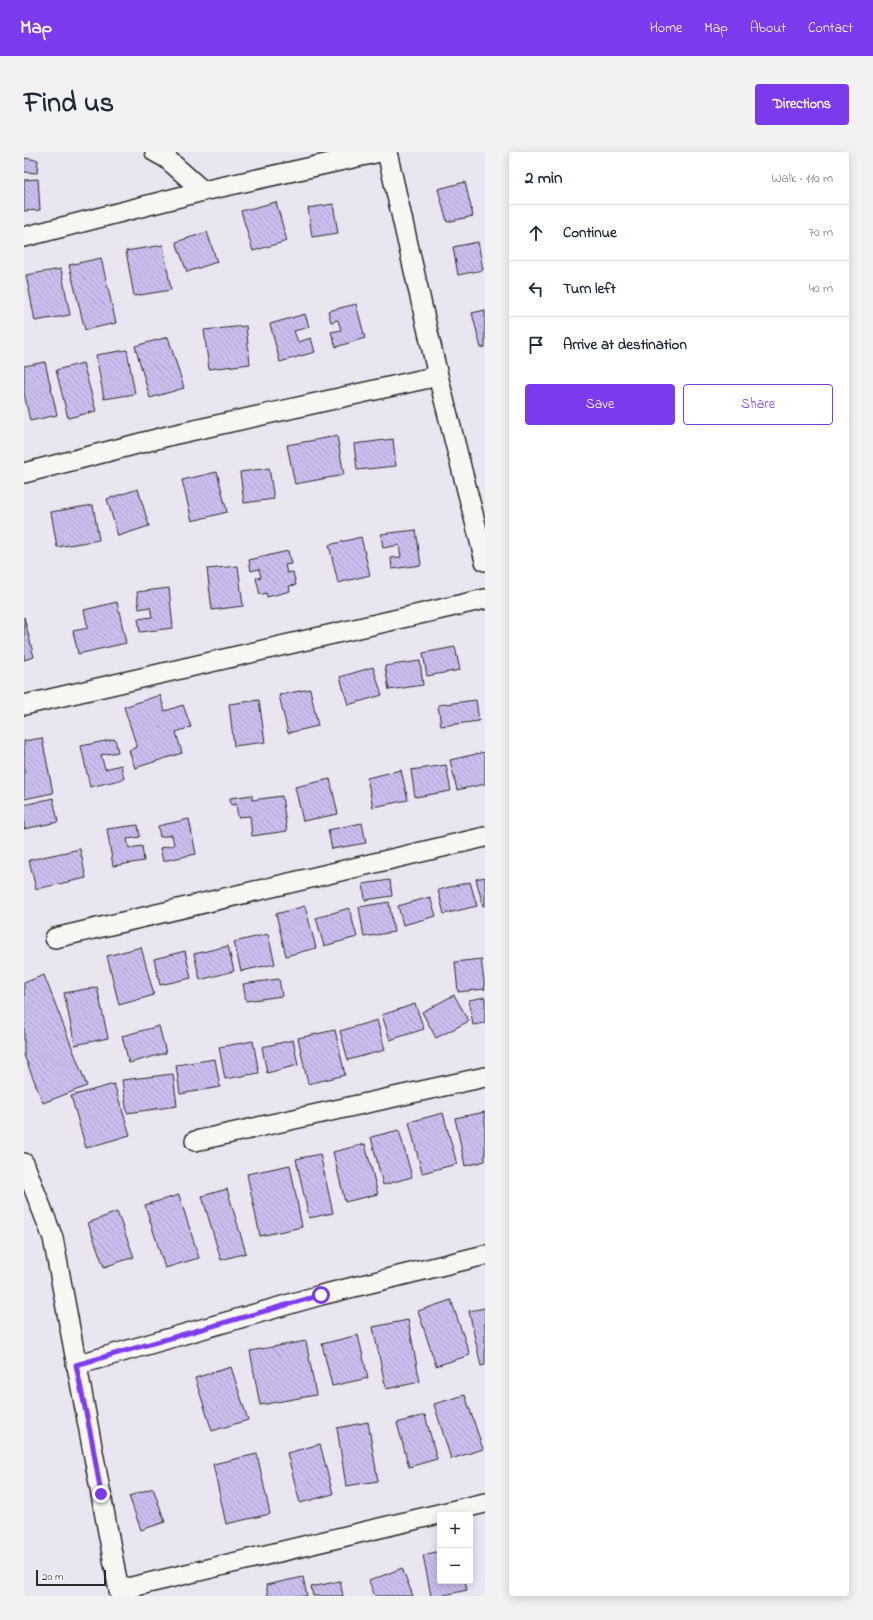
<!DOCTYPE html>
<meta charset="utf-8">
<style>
:root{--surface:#fff;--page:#f2f2f3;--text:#1f2937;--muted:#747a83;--line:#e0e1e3;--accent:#7c3aed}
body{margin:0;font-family:"Indie Flower",sans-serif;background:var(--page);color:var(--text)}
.controls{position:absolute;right:12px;bottom:12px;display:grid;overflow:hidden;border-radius:4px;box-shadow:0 2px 10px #0003}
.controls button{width:36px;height:36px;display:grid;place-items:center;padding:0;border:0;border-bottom:1px solid var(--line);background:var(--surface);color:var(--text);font:20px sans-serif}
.scale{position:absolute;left:12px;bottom:10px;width:70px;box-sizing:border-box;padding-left:4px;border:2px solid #2b2b2b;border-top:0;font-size:11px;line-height:14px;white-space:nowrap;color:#2b2b2b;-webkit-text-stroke:3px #f6f6f2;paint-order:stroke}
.stop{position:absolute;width:12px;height:12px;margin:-9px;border:3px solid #7c3aed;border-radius:50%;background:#fff}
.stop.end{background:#7c3aed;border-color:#fff;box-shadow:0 1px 4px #0008}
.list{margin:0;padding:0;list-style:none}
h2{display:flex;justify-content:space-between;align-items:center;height:52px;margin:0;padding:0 16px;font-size:17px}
h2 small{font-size:13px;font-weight:400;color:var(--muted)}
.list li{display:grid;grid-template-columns:26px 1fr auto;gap:12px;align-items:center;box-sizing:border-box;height:56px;padding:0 16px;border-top:1px solid var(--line)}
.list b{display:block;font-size:15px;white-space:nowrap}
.list em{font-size:13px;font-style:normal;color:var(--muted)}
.actions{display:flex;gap:8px;padding:12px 16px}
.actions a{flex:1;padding:9px 0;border:1px solid var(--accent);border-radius:4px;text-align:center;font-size:14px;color:var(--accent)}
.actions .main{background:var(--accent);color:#fff}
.icon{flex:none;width:22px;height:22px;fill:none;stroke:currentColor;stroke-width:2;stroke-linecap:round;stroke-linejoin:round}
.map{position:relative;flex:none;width:461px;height:1444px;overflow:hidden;border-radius:4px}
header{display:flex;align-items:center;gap:24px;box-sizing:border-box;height:56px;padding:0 20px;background:var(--accent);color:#fff}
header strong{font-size:19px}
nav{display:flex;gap:22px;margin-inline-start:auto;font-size:14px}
.intro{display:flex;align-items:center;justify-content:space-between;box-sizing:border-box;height:96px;padding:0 24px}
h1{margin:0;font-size:28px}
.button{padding:10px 18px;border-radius:4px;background:var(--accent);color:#fff;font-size:14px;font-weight:700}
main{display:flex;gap:24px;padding:0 24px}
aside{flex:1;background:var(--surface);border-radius:4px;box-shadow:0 2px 10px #0003}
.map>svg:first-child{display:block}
.building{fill:url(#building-back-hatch);stroke:#2b2b2b}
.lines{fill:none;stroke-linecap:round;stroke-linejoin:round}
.street-casing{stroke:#2b2b2b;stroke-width:22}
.street{stroke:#f6f6f2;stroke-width:19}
.route{stroke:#7c3aed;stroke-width:5}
</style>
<header>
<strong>Map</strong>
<nav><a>Home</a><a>Map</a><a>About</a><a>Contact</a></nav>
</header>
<div class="intro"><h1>Find us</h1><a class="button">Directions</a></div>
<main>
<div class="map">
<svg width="461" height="1444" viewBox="0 0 461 1444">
<defs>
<pattern id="building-back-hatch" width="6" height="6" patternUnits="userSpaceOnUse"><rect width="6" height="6" fill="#cbbdee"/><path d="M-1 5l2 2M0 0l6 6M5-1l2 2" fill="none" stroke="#aea3cc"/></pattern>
</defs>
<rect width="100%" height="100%" fill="#e9e5f1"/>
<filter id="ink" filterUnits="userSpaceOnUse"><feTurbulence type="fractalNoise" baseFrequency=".025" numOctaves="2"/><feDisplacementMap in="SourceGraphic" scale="8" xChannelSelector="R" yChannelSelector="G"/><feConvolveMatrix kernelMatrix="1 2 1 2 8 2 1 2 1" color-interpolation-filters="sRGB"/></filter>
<g filter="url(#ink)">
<g class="building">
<polygon points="0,6 14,8 13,21 0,20"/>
<polygon points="14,27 16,58 0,59 0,28"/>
<polygon points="441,30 449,64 423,70 414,37"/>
<polygon points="252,50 263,89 229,99 217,59"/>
<polygon points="309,52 314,81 288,85 284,56"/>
<polygon points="183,80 193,110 163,120 152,90"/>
<polygon points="454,90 459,118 434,123 429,95"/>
<polygon points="139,93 147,138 110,144 102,99"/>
<polygon points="77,106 92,171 61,178 45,113"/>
<polygon points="37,117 46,163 11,169 2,123"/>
<polygon points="332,152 341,186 312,195 307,180 317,178 314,168 307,170 304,159"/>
<polygon points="461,158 461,195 457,196 448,161"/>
<polygon points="281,162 285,175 270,179 274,190 287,186 291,200 256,210 246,172"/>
<polygon points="222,174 226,212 185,217 180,178"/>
<polygon points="144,185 160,236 126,246 111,194"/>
<polygon points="103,198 111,242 80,247 72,203"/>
<polygon points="21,210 33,263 6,269 0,241 0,214"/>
<polygon points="59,211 72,259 44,266 32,218"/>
<polygon points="313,284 320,323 271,332 263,293"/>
<polygon points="369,287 372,314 333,318 330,292"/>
<polygon points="245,316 250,347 220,351 216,320"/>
<polygon points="193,320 203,360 168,369 158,328"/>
<polygon points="114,337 125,374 94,384 83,347"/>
<polygon points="69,353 75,388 33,395 27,360"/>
<polygon points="392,378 397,413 368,417 367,406 377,405 375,393 359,396 357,382"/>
<polygon points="337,385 346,423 314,431 305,393"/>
<polygon points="264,399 267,412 261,413 263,421 269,420 272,433 265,434 266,439 243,445 242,441 236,443 232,426 237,425 235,417 227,419 225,408"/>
<polygon points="214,414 219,454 188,458 183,417"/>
<polygon points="145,436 149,476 116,480 114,467 128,465 126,455 115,457 113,440"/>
<polygon points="93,450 102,491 54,502 49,479 64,476 60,458"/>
<polygon points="0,465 10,505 0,508"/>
<polygon points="431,495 436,518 403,524 399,501"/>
<polygon points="396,509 399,533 365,538 361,514"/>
<polygon points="349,515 358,543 324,553 316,525"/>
<polygon points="286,537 294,574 264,581 255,543"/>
<polygon points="136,543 141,559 159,553 167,575 152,580 158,601 111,616 105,598 113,595 100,555"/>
<polygon points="235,548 241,590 210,594 205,552"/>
<polygon points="452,548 455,569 417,574 414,553"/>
<polygon points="18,586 29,641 0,647 0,589"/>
<polygon points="91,587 94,600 77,603 81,617 97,613 100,627 66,635 57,594"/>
<polygon points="461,600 461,632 433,638 426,608"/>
<polygon points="422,613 427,639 391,645 387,618"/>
<polygon points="377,618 384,648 349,655 343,626"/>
<polygon points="306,627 314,662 279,669 271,635"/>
<polygon points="228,643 228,648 258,644 263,679 228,684 226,664 214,665 212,652 207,653 206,646"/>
<polygon points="29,646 34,670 0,677 0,653"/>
<polygon points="165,667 172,702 139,709 136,696 150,693 148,683 136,685 134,674"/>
<polygon points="338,671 342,691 308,697 304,678"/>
<polygon points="114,673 116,685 103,687 105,696 118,694 120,709 89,714 83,677"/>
<polygon points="56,697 62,726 12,737 5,708"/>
<polygon points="461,725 461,753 459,754 452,727"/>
<polygon points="366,728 368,744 341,748 339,732"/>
<polygon points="446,730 453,754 420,762 414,738"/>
<polygon points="406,745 412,764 379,773 374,754"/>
<polygon points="365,750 370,780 340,785 335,755"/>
<polygon points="281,754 292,796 262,804 252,762"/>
<polygon points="325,756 333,785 300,794 292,766"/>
<polygon points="244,782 251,812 217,819 210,790"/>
<polygon points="204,794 210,819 176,828 170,802"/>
<polygon points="117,795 130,843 95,853 83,804"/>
<polygon points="161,799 167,826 136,833 130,807"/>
<polygon points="457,807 461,837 434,840 431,810"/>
<polygon points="20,823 63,934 19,951 0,903 0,831"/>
<polygon points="255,827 258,844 222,849 219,832"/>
<polygon points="73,835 84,886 51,893 40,841"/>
<polygon points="430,843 445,869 412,886 398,860"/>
<polygon points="461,845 461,871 449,873 445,848"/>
<polygon points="391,852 400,877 366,888 358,863"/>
<polygon points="353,868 361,898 324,908 316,879"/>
<polygon points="135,874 142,901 105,911 98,884"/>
<polygon points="311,878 321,923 284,932 274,886"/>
<polygon points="269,888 274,913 243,921 238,895"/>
<polygon points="229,889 235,921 201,927 195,895"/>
<polygon points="191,907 196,935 156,942 152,913"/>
<polygon points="149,922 153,954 103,961 98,928"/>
<polygon points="90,932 106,983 62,996 47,944"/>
<polygon points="461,960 461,1009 441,1014 431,966"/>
<polygon points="419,961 433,1012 398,1021 385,970"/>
<polygon points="375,978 388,1025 359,1033 347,985"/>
<polygon points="341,992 354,1042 321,1050 309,1000"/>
<polygon points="296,1002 309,1061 285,1066 272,1007"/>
<polygon points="266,1013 278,1075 236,1084 223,1022"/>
<polygon points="203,1037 222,1101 197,1108 178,1044"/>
<polygon points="155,1043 175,1106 141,1116 121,1053"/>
<polygon points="93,1060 110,1105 80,1115 64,1071"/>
<polygon points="427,1148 446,1203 412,1214 394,1159"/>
<polygon points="461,1156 461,1213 457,1214 445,1159"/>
<polygon points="384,1168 396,1230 362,1237 349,1175"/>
<polygon points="334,1183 344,1226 308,1234 298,1192"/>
<polygon points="282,1189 292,1243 236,1253 226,1199"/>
<polygon points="207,1215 224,1268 188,1279 171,1226"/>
<polygon points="441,1243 459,1297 427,1307 410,1252"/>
<polygon points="401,1263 413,1307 385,1315 373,1271"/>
<polygon points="344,1270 354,1329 322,1334 313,1276"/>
<polygon points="296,1292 309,1342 276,1351 263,1301"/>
<polygon points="233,1302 246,1362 202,1372 189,1312"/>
<polygon points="129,1336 141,1370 117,1378 105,1344"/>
<polygon points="416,1399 416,1429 441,1429 443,1438 416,1444 407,1444 399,1403"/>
<polygon points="378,1416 389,1444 351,1444 345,1429"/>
<polygon points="279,1425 283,1444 244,1444 242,1433"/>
<polygon points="316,1429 319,1444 289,1444 287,1435"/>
</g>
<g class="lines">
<defs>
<g id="street">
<polyline points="131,0 142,6 179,39"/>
<polyline points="363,0 414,224 461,409"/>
<polyline points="0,85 179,39 356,0"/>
<polyline points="0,321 148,283 414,224"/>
<polyline points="0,553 461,447"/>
<polyline points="31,786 461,685"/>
<polyline points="171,989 461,925"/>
<polyline points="0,1011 29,1086 96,1444"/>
<polyline points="52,1213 297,1143 461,1103"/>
<polyline points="95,1438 461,1351"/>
</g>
</defs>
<use href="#street" class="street-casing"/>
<use href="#street" class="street"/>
</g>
</g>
<g class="lines" filter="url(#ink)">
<polyline class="route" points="77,1342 68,1289 52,1213 297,1143"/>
</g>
</svg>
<div class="controls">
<button>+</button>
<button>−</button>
</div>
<div class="scale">20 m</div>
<div class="stop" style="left:297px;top:1143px"></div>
<div class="stop end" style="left:77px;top:1342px"></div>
</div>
<aside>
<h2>2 min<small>Walk · 110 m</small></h2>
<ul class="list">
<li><svg class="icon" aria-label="ahead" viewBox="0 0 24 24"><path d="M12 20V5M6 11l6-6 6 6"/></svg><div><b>Continue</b></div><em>70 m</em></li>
<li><svg class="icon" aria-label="left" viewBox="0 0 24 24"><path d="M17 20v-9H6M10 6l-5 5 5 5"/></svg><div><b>Turn left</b></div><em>40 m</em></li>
<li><svg class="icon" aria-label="arrive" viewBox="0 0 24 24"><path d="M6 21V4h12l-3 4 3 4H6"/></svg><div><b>Arrive at destination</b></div></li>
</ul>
<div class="actions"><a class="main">Save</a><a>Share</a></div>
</aside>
</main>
